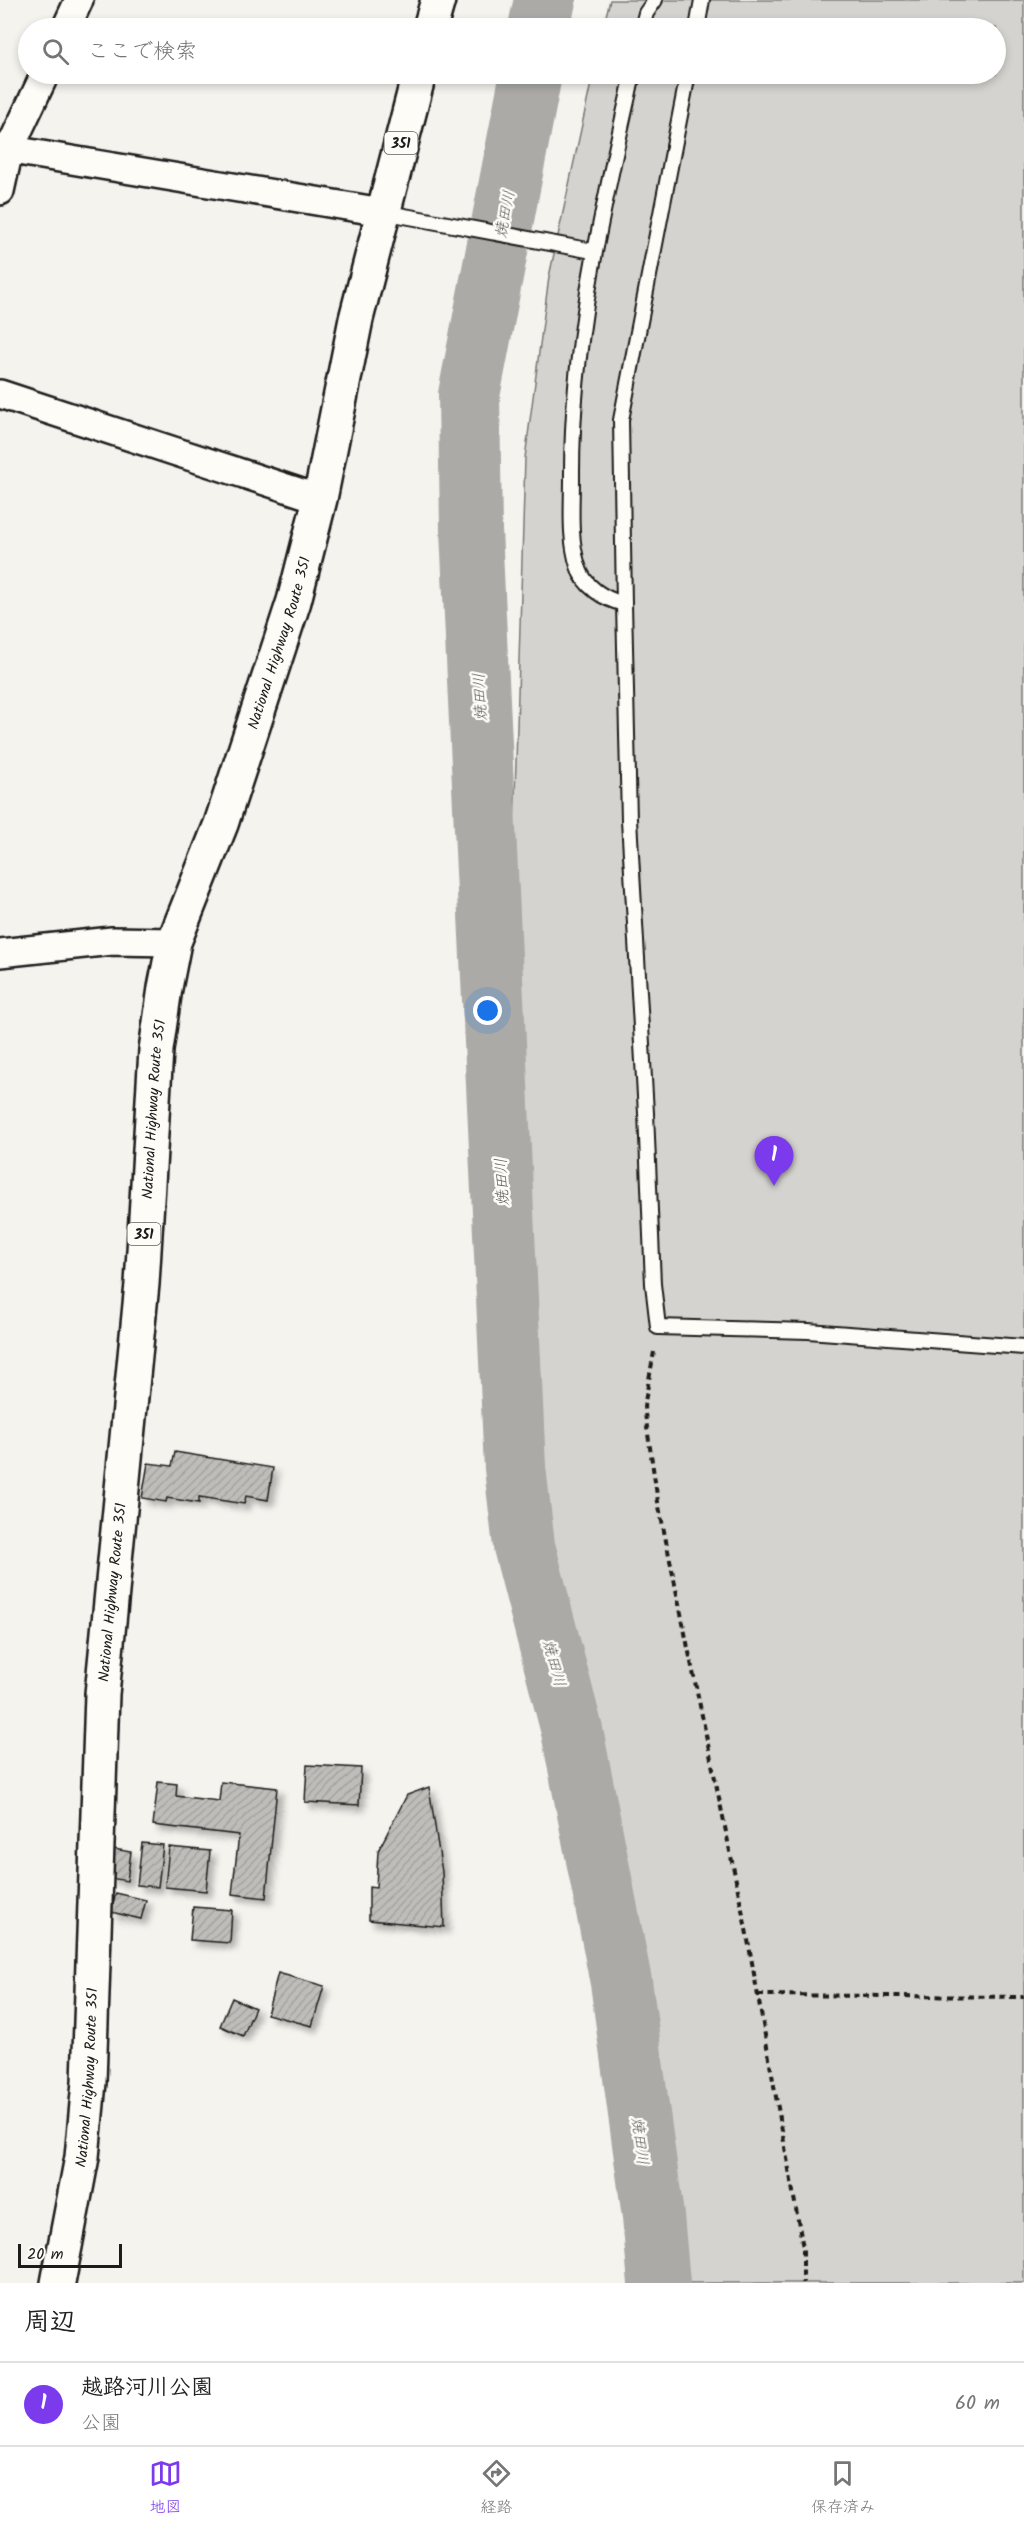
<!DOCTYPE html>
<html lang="ja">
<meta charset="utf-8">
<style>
:root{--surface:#fff;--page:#f6f6f6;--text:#222;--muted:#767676;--line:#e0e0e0;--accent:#7c3aed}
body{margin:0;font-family:Kalam,"Klee One",sans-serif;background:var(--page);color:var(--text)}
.scale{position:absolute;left:18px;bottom:15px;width:104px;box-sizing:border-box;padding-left:6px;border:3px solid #1c1c1c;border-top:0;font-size:16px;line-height:21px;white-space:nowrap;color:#1c1c1c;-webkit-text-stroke:4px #fdfcf7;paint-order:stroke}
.you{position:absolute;left:488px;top:1011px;width:21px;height:21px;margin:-15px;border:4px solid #fff;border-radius:50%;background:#1a73e8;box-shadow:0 0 0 9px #1a73e833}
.badge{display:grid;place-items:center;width:39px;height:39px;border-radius:50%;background:var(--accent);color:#fff;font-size:20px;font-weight:700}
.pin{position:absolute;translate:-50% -50px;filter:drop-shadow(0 2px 3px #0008)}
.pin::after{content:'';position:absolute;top:32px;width:21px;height:18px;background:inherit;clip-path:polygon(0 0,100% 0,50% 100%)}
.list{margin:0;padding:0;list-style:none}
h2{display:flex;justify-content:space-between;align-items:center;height:78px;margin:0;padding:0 24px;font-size:26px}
h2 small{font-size:20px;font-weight:400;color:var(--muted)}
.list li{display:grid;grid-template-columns:39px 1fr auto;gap:18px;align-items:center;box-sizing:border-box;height:84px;padding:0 24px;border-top:2px solid var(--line)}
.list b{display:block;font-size:22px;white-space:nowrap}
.list p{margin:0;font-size:20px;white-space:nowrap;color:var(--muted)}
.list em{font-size:20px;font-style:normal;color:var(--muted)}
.icon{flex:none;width:33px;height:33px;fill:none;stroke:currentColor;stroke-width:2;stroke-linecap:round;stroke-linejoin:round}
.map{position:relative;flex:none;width:1024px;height:2283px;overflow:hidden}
.search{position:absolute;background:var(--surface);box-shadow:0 3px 9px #0003;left:18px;right:18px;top:18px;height:66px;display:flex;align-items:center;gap:15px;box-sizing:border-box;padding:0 21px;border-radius:33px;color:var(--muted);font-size:22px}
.sheet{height:162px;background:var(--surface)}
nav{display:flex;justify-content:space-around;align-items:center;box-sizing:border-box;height:84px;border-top:2px solid var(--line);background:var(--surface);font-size:16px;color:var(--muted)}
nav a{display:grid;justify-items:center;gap:3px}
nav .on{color:var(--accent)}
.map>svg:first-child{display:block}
.green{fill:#d4d3cf;stroke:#787876;stroke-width:1.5}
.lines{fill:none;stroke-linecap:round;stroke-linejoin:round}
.river{stroke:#abaaa6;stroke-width:62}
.building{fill:url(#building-hatch);stroke:#1c1c1c;stroke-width:1.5;filter:url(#shadow)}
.service-casing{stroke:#1c1c1c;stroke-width:18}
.minor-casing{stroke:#1c1c1c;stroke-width:32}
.trunk-casing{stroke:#1c1c1c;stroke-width:38}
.path{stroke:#1c1c1c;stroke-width:4;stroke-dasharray:6 4.5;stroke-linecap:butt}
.service{stroke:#fdfcf7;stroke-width:14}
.minor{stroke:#fdfcf7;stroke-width:27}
.trunk{stroke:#fdfcf7;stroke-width:33}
.labels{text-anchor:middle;stroke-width:5;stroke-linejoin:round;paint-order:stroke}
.shield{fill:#fdfcf7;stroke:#605f5e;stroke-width:1.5}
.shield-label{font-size:14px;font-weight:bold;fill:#1c1c1c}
.street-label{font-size:15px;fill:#1c1c1c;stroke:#fdfcf7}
.water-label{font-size:16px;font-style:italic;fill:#5c5c5a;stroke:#fdfcf7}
</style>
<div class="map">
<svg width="1024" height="2283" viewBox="0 0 1024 2283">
<defs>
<pattern id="building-hatch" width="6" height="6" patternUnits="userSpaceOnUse" patternTransform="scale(1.5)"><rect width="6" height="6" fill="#bebdba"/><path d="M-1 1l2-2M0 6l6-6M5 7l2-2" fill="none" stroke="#a3a29f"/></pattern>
<filter id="shadow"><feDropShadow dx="5.5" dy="5.5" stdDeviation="3" flood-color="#0004"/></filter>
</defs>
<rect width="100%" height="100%" fill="#f4f3ee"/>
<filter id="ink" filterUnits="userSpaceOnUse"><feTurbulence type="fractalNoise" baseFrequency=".0167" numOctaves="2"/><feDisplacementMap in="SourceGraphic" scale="12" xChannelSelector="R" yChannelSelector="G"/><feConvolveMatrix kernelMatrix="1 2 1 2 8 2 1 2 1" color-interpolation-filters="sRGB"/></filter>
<g filter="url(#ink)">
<polygon class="green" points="610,0 1024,0 1024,2283 681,2283 678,2186 648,1976 602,1737 554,1565 525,1253 523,1119 512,897 525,458 549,277 593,74 996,74 996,28 603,28"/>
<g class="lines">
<g class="river">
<polyline points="539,28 545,0"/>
<polyline points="531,74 469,395 471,530 515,1468 524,1546 572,1731 621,1982 653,2216 659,2283"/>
</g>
</g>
<g class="building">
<polygon points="175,1452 273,1468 268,1500 246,1496 244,1504 199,1497 199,1503 167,1498 166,1502 142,1498 148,1463 172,1466"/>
<polygon points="307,1765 361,1768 359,1805 305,1802"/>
<polygon points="158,1782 177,1784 176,1796 219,1801 221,1782 277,1788 266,1898 232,1894 239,1835 153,1825"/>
<polygon points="429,1787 442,1872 444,1927 369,1920 369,1887 376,1888 378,1851 407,1795"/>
<polygon points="142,1843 163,1845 158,1887 137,1885"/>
<polygon points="169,1847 210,1851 206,1891 165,1887"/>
<polygon points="114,1849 131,1852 127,1881 110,1878"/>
<polygon points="116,1893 146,1900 141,1919 111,1912"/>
<polygon points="193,1907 232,1910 230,1943 190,1940"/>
<polygon points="278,1973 324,1986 312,2026 267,2014"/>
<polygon points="232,1998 255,2008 243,2036 220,2026"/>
</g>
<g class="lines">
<defs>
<g id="service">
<polyline points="642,28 646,13 655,0"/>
<polyline points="697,28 702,0"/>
<path d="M633,74C603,207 571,341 572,479C572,507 569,538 578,566C584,587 604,599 624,604L629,820L646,1113L653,1284L658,1327L808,1331L1024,1347"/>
<polyline points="383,212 593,251"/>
<polyline points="624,604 621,420 688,74"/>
</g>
<g id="minor">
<polyline points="66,28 79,0"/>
<polyline points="0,148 382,212"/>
<polyline points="0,191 9,150 45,74"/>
<polyline points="0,394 320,499"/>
<polyline points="0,953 112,941 174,942"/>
</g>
<g id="trunk">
<polyline points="430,28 438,0"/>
<path id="s1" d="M58,2283L82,2157L89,2082L102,1694L142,1284L156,1050L165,988L174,942L221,824L294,601L320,499L356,319L419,74"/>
</g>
</defs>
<use href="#service" class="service-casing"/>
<use href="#minor" class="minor-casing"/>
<use href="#trunk" class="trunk-casing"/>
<g class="path">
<polyline points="654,1352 644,1407 658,1502 746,1929 803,2248 803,2283"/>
<polyline points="758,1995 1024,1997"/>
</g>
<use href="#service" class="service"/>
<use href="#minor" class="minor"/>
<use href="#trunk" class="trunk"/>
</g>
</g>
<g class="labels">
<g class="shield">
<rect x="384.5" y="132" width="33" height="22" rx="4.5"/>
<rect x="127.5" y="1223" width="33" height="22" rx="4.5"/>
</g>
<g class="shield-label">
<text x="401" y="148">351</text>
<text x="144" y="1239">351</text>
</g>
<g class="street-label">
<text dy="5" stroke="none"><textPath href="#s1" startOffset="1665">National Highway Route 351</textPath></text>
<text dy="5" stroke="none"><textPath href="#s1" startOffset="1179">National Highway Route 351</textPath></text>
<text dy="5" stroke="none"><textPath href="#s1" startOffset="694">National Highway Route 351</textPath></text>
<text dy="5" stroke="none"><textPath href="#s1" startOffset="208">National Highway Route 351</textPath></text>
</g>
<g class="water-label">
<text transform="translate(504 214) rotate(-79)" y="6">焼田川</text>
<text transform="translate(479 697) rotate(-93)" y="6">焼田川</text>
<text transform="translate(501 1182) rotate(-93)" y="6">焼田川</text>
<text transform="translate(555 1663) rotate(75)" y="6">焼田川</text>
<text transform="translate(641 2141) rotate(83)" y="6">焼田川</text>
</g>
</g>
</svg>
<div class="scale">20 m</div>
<div class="you"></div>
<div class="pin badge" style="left:774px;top:1186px">1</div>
<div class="search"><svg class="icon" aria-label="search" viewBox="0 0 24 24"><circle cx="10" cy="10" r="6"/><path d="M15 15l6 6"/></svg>ここで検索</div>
</div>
<section class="sheet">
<h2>周辺<small></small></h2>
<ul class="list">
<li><span class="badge">1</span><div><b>越路河川公園</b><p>公園</p></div><em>60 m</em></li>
</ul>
</section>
<nav>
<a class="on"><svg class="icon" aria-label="map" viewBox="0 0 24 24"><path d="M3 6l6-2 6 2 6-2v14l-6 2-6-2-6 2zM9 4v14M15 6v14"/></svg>地図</a>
<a><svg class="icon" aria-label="directions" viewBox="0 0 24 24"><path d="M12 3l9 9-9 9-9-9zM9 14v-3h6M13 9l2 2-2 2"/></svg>経路</a>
<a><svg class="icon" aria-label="saved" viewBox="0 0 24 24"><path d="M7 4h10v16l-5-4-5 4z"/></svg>保存済み</a>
</nav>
